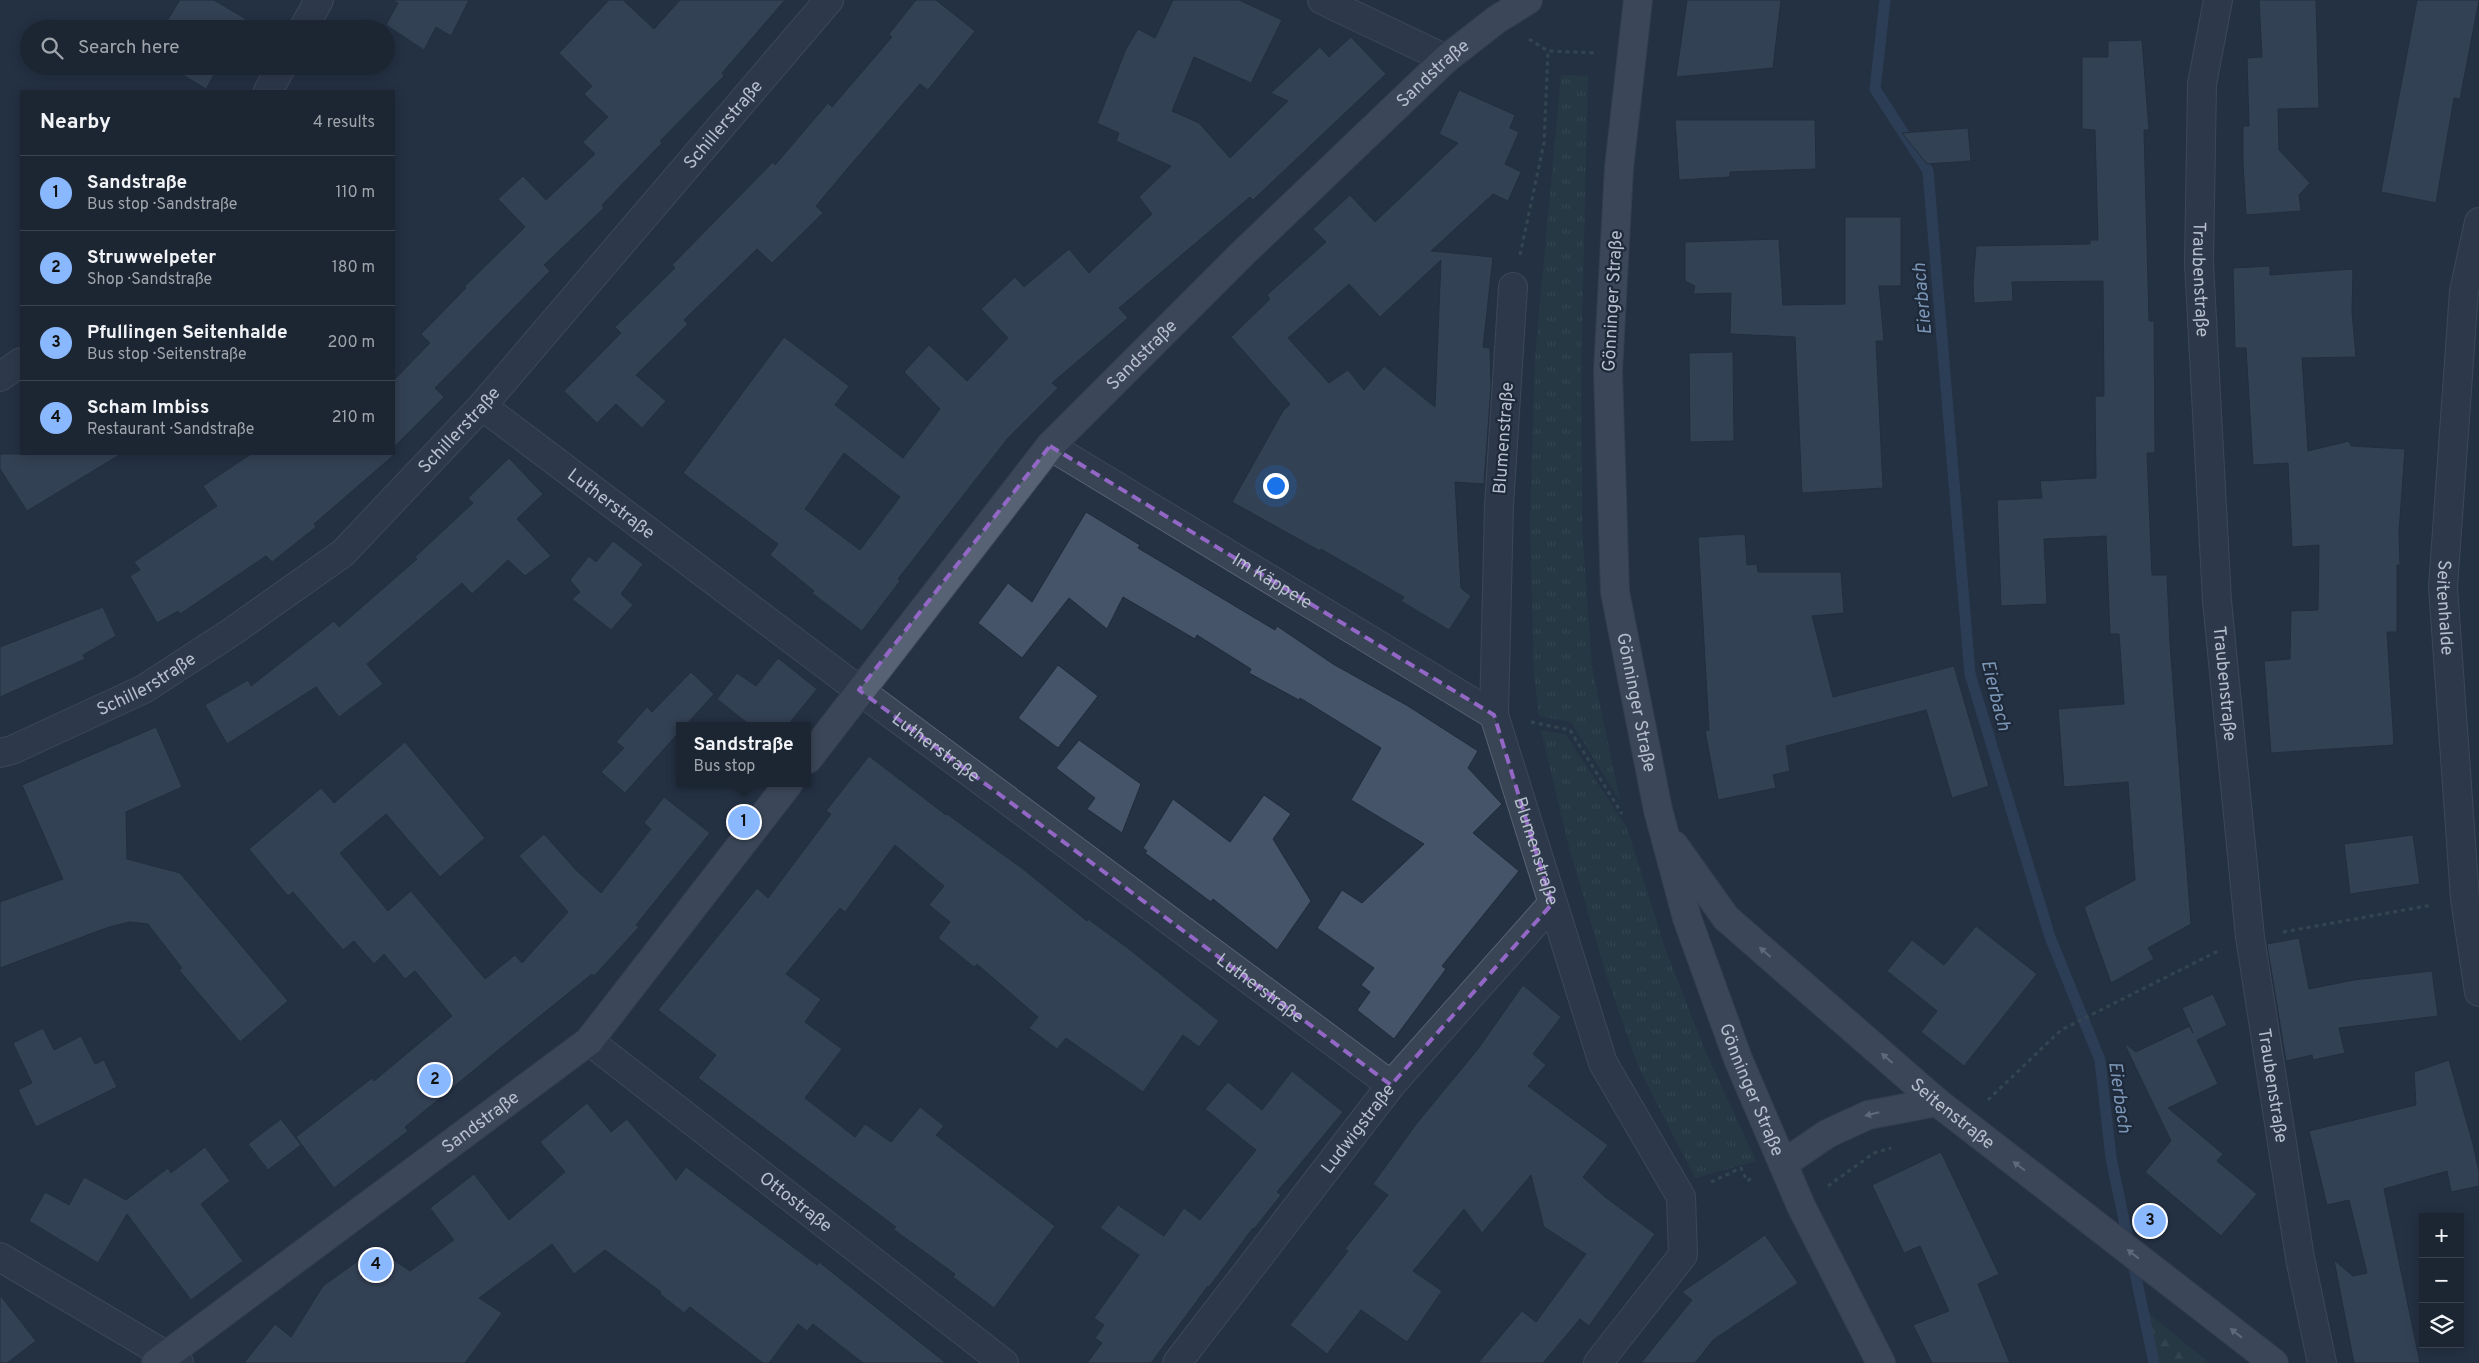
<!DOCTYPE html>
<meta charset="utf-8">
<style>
:root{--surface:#1c2633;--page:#29323f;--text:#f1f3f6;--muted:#a0a5ac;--line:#3a434e;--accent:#8ab8ff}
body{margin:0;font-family:Overpass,sans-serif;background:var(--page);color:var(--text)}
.controls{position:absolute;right:15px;bottom:15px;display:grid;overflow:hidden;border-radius:0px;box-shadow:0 2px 12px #0003}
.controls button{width:45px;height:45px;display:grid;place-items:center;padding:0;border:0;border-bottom:1px solid var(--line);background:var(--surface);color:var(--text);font:25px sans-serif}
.you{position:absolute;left:1275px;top:485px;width:18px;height:18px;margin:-12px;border:4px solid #fff;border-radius:50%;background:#1a73e8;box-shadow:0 0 0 8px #1a73e833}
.badge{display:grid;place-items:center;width:32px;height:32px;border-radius:50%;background:var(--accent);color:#111;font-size:16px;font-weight:700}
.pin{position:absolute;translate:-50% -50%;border:2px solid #fff;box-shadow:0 1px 5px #0006}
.popup{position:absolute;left:676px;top:722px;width:135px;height:65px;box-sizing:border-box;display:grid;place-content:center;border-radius:0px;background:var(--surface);filter:drop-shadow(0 1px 4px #0005);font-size:16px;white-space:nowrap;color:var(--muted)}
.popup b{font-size:19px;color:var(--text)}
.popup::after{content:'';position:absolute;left:50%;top:100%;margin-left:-10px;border:10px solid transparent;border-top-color:var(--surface)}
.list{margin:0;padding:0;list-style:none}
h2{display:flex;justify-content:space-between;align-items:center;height:65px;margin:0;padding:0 20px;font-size:21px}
h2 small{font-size:16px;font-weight:400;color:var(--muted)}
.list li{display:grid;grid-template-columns:32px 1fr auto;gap:15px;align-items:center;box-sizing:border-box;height:75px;padding:0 20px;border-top:1px solid var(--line)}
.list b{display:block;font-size:19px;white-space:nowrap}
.list p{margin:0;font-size:16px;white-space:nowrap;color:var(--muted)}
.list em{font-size:16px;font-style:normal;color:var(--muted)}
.icon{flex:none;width:28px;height:28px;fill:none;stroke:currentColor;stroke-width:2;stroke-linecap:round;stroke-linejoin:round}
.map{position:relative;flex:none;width:2479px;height:1363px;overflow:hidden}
.search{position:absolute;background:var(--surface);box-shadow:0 2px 12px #0003;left:20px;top:20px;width:375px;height:55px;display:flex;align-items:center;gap:12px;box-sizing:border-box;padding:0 18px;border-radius:28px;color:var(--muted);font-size:19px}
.panel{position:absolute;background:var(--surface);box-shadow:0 2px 12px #0003;left:20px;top:90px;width:375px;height:365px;border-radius:0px}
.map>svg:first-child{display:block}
.grass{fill:url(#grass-tufts)}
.forest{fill:url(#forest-firs)}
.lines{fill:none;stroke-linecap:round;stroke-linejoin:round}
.stream{stroke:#374e6d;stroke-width:11}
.building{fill:#465469;stroke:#202b3b;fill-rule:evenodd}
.minor-casing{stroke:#586271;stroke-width:30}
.major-casing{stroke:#434d5d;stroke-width:30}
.path{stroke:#455f61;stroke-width:3;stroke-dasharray:4 4;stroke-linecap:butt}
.minor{stroke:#394454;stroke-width:28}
.major{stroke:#576374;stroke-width:28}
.oneway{fill:#a4adbb}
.marked{fill:none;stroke:#9367c5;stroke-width:4;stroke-dasharray:10 6;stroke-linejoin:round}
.labels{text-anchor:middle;stroke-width:4.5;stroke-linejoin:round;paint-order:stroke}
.street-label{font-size:18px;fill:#b7bfcd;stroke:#1e2939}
.water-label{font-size:19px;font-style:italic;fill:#7c96b7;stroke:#1e2939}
</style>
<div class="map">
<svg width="2479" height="1363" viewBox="0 0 2479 1363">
<defs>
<pattern id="grass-tufts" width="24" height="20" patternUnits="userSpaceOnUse" patternTransform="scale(1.25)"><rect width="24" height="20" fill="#274245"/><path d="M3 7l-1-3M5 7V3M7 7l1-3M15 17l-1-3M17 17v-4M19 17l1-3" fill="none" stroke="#445c5f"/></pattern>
<pattern id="forest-firs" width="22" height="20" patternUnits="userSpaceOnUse" patternTransform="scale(1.25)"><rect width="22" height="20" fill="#274245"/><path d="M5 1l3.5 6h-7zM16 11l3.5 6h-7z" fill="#445c5f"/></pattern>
</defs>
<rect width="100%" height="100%" fill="#253244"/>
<g class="grass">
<polygon points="1561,75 1588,76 1581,363 1582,527 1592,667 1620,801 1571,722 1539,716 1534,675 1530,526 1535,357"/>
<polygon points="1541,730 1566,735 1627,828 1665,948 1703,1046 1756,1161 1695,1178 1638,1066 1605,971 1569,847"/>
</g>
<polygon class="forest" points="2140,1306 2209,1363 2160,1363"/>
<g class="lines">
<polyline class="stream" points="1885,0 1875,89 1928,171 1970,674 2050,937 2100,1060 2111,1158 2154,1363"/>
</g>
<g class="building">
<polygon points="180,0 214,0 246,19 241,29 162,29"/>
<polygon points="392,0 469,0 451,36 436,27 424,50 386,25 398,3"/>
<polygon points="609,0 623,0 654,29 680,0 785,0 722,73 724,76 660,141 662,143 602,205 604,208 544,265 550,271 435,388 444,397 394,447 394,380 430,343 421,334 466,288 464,287 525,227 498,199 523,176 546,200 595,154 583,142 608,117 584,94 592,86 559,53"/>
<polygon points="916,0 936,0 975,31 928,90 920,84 847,169 816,206 823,213 772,263 757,249 684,320 688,324 636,375 666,401 642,428 616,404 597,423 564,391 621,333 615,327 675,268 672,265 773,162 775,165 828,103 832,107 892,37 889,34"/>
<path d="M1173,0H1239L1282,20L1251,83L1194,57L1172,111L1199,123L1230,158L1288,101L1271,93L1320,47L1329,57L1351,37L1386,74L1253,200L1250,197L1119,308L1128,318L1052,383L1058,388L1008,438L898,579L900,581L862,631L812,593L814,591L770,555L778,544L683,473L784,337L849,386L835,405L903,458L940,409L904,372L929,345L967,381L1008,338L981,309L1015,277L1024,287L1069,249L1089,273L1152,214L1139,197L1171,166L1116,141L1119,133L1097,123L1126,49L1138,29L1155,38ZM844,453L900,497L860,550L805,509Z"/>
<polygon points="1687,0 1781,0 1773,68 1676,77"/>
<polygon points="2259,0 2316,0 2319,108 2278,109 2279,150 2310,183 2299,195 2301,211 2246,215 2243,163 2243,126 2249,126 2247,58 2262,57"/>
<polygon points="2417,0 2479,0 2460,99 2454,98 2436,203 2381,192"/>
<polygon points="2142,40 2149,130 2144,130 2149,321 2154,321 2155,453 2147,453 2152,575 2167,575 2170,643 2191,924 2148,948 2154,959 2111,983 2084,907 2135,880 2128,782 2064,787 2058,709 2124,704 2119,634 2110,634 2106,536 2044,539 2047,604 2001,606 1997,500 2042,498 2040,481 2096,478 2095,396 2104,396 2103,281 2012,282 2013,301 1974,303 1973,283 1976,246 2090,244 2090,240 2098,240 2095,130 2082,129 2082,57 2108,57 2108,41"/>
<polygon points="168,66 219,66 206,89"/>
<path d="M1459,90L1515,115L1510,128L1519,132L1505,164L1521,172L1508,201L1493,194L1431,251L1493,257L1483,347L1490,348L1491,386L1484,484L1455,482L1461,588L1471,596L1449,630L1401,601L1404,597L1321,549L1320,551L1232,502L1283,411L1290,404L1231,337L1270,299L1267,295L1326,242L1313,229L1350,195L1375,222L1458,143L1439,134ZM1441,260L1435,407L1384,366L1364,390L1348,370L1329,383L1288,338L1349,284L1380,317Z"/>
<polygon points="1675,120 1815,120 1816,169 1730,172 1730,177 1679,180"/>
<polygon points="1968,128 1971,161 1927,164 1902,133"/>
<polygon points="1845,217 1901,217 1901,286 1879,286 1884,341 1876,341 1883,488 1802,493 1795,337 1730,334 1731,293 1693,294 1695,286 1685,281 1685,242 1779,239 1783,305 1845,304"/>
<polygon points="2270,266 2270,275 2353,269 2352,312 2356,357 2302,358 2308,451 2349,441 2351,446 2405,449 2399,532 2400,565 2397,565 2397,632 2387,632 2394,745 2271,753 2264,661 2290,659 2291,611 2318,610 2319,545 2292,547 2288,463 2253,465 2246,348 2235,348 2233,268"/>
<polygon points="1733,352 1734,441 1690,442 1689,353"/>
<polygon points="0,454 121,454 27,511 0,469"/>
<polygon points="251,454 395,454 314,524 316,527 272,562 266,556 180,614 178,611 157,623 130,576 140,570 134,562 217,506 203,486"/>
<polygon points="509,458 543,494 517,519 551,556 525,576 508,560 472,594 462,583 367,664 383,684 339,717 316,687 227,744 205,705 248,680 251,686 334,621 339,627 417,559 415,557 473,503 468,498"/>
<polygon points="1086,512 1140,545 1138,548 1275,630 1277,626 1333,664 1408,706 1478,751 1468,768 1502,804 1473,833 1519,871 1442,966 1446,969 1394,1039 1357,1010 1370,992 1361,985 1374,968 1317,928 1342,890 1362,903 1424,844 1351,800 1381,748 1300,698 1299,700 1249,673 1251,669 1197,635 1195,639 1123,597 1107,629 1069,598 1022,658 978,623 1008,583 1032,602"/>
<polygon points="1745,534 1747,565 1757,564 1758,572 1841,572 1844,613 1812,616 1833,697 1954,666 1989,786 1952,798 1926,710 1786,746 1790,771 1773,775 1776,788 1718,800 1705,731 1709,730 1698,537"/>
<polygon points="613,541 643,564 621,594 633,605 611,630 572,599 580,592 570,580 589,556 596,562"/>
<polygon points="103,607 116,636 83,655 85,659 0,697 0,647"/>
<polygon points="778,658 817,689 787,726 751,726 717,699 737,673 756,686"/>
<polygon points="1058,665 1098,696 1058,748 1018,718"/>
<polygon points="691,672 714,694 685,726 680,726 680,731 625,793 601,772 624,748 616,742 647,707 652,712"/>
<polygon points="156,727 182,787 126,812 127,859 180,873 288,1001 240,1042 179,970 182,968 148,924 129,922 106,928 0,968 0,902 63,879 22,785"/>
<polygon points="1079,740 1141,784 1122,833 1087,809 1095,798 1056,768"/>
<polygon points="405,742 485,838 440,877 386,814 340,853 388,911 411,891 485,979 515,955 522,963 568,912 519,856 544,834 576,870 601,893 651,829 644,823 664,797 710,833 636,925 639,927 594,976 592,974 514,1037 405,1127 408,1131 334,1188 296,1137 372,1078 374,1081 452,1016 415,971 405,979 384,954 374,964 354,941 343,950 293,892 288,896 249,849 321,788 334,803"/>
<polygon points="869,756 946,815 947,814 1023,869 1087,921 1088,919 1129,949 1219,1021 1199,1047 1183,1035 1143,1092 1066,1038 1057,1049 1029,1028 1038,1017 977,964 974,967 938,938 950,922 929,905 944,886 895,845 845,912 840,908 786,974 821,999 805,1022 842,1049 805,1098 855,1137 865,1124 891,1142 920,1107 944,1126 936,1135 1055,1226 994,1308 953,1277 955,1274 893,1229 896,1227 698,1078 716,1055 658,1010 757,888 768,898 831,814 826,811"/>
<polygon points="1264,795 1291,814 1273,839 1311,901 1277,950 1213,899 1211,902 1145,853 1147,851 1143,848 1173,799 1230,842"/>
<polygon points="2413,835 2420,884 2350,894 2344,844"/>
<polygon points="1976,926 2037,974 1964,1066 1921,1032 1937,1011 1887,971 1912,940 1944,965"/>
<polygon points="2299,938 2309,989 2354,980 2432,971 2438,1016 2339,1028 2345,1053 2313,1060 2312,1055 2286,1061 2267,944"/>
<polygon points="1523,985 1561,1017 1533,1054 1546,1065 1528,1086 1608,1145 1583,1177 1605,1197 1655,1234 1589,1326 1580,1319 1543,1363 1478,1363 1522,1311 1536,1322 1586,1254 1544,1227 1531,1175 1482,1233 1464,1209 1413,1271 1442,1291 1407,1342 1361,1310 1327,1354 1290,1325 1348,1251 1345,1249 1388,1195 1373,1184 1417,1123 1478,1049"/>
<polygon points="2213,994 2227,1025 2197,1040 2218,1084 2168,1108 2223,1154 2217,1161 2257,1194 2221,1236 2145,1172 2171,1141 2124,1043 2136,1052 2190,1026 2193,1033 2182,1008"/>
<polygon points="43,1028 54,1050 81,1036 95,1064 104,1060 117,1087 36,1127 18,1090 32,1083 13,1043"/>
<polygon points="2449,1060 2473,1144 2479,1172 2479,1186 2451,1192 2447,1171 2384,1189 2420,1363 2354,1363 2334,1260 2353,1276 2367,1273 2349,1200 2327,1205 2309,1131 2416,1105 2414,1072"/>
<polygon points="1292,1071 1343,1112 1277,1192 1281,1195 1254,1229 1253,1228 1209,1287 1208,1286 1151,1363 1087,1363 1102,1343 1095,1338 1104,1325 1094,1318 1139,1255 1100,1228 1118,1205 1164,1236 1184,1208 1200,1220 1256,1150 1205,1109 1228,1082 1262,1110"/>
<polygon points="587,1103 611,1132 627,1119 676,1180 686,1167 817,1265 819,1262 946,1363 863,1363 813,1324 807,1331 798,1324 769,1363 763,1363 690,1307 684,1313 660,1294 661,1292 605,1250 574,1274 552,1244 479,1298 502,1313 465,1363 244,1363 275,1324 291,1337 323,1286 376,1248 410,1271 454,1240 430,1208 474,1174 509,1220 565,1172 540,1142"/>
<polygon points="281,1119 301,1145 268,1170 248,1144"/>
<polygon points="205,1147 230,1181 201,1204 243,1261 191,1300 127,1214 98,1263 29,1221 45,1192 69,1205 84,1177 126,1200 168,1168 171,1173"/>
<polygon points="1941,1152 1999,1274 1978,1284 2010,1363 1932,1363 1913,1325 1949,1311 1920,1246 1904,1253 1872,1185"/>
<polygon points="1765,1235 1798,1283 1713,1340 1695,1363 1641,1363 1692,1300 1682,1292"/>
<polygon points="0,1295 36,1341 7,1363 0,1363"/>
</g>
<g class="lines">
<defs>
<g id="minor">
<polyline points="1322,0 1446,59"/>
<path id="s1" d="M2218,0L2202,84L2199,263L2217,601L2250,937L2300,1258L2322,1363"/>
<polyline points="303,29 319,0"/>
<polyline points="268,91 282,66"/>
<path id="s2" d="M2479,222L2464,291L2443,587L2465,899L2479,992"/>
<path id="s3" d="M1513,287L1499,505L1494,715L1603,1063L1681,1197L1683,1255L1598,1363"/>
<polyline points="0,377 21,362"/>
<path id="s4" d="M482,406L859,690L1391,1085"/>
<path id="s5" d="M1050,446L1494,715"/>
<path id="s6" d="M0,753L12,750L144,689L233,631L343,553L482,406L829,0"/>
<path id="s7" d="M589,1041L1004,1363"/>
<polyline points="0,1257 179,1363"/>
<path id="s8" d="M1177,1363L1391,1085L1552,904"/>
</g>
<g id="major">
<path id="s9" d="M1638,0L1619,168L1608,371L1615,592L1658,810L1687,918L1738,1059L1801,1206L1881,1363"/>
<path id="s10" d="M808,759L1050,446L1244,252L1446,59L1496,20L1528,0"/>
<path id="s11" d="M1674,845L1726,918L1937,1102L2274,1363"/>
<polyline points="1783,1164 1827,1134 1868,1115 1937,1102"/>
<path id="s12" d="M156,1363L589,1041L789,783"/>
</g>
</defs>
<use href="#minor" class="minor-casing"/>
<use href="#major" class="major-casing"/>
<g class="path">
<polyline points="1529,39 1548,51 1597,53"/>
<polyline points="1520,255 1544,143 1548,51"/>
<polyline points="1531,722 1570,730 1622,814"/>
<polyline points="2283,932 2432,905"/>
<polyline points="1988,1100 2061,1030 2218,951"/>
<polyline points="1711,1182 1741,1168 1747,1181 1752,1178"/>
<polyline points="1828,1186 1874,1153 1891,1148"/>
</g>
<use href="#minor" class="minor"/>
<use href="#major" class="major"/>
</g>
<defs><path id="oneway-solid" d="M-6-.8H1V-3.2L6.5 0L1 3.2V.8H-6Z" transform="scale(1.25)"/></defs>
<g class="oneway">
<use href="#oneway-solid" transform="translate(1765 952) rotate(-139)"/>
<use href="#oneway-solid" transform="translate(1887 1058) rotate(-139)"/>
<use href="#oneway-solid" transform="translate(1872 1114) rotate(166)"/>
<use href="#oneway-solid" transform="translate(2019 1166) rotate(-143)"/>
<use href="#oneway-solid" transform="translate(2133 1254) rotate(-142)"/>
<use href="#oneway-solid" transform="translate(2236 1333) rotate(-142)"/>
</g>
<path d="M0 0H2479V1363H0ZM1050,446L1494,715L1552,904L1391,1085L859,690Z" fill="#253244" fill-opacity=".55" fill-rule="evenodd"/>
<path class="marked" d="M1050,446L1494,715L1552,904L1391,1085L859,690Z"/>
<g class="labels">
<g class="street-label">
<text dy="6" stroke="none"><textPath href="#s10" startOffset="930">Sandstraße</textPath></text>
<text dy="6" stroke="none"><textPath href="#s6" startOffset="972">Schillerstraße</textPath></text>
<text dy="6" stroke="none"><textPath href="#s1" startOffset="281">Traubenstraße</textPath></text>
<text transform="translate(1612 301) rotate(-87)" y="6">Gönninger Straße</text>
<text dy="6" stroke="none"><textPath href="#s10" startOffset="525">Sandstraße</textPath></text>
<text dy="6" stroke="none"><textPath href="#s6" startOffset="568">Schillerstraße</textPath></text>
<text transform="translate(1503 438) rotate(-86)" y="6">Blumenstraße</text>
<text dy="6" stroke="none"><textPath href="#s4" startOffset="162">Lutherstraße</textPath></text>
<text dy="6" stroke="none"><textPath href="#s5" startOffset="260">Im Käppele</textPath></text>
<text dy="6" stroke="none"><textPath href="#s2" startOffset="388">Seitenhalde</textPath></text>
<text dy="6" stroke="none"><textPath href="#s6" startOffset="162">Schillerstraße</textPath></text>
<text dy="6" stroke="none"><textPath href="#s1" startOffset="686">Traubenstraße</textPath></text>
<text dy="6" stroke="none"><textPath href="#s9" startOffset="706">Gönninger Straße</textPath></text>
<text dy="6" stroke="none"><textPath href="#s4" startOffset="568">Lutherstraße</textPath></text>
<text dy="6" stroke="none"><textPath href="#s3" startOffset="571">Blumenstraße</textPath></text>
<text dy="6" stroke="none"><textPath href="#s4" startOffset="972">Lutherstraße</textPath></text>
<text dy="6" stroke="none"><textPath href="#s1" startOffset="1091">Traubenstraße</textPath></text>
<text dy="6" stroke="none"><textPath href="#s9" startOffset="1111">Gönninger Straße</textPath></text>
<text dy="6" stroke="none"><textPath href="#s11" startOffset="389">Seitenstraße</textPath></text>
<text dy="6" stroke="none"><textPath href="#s12" startOffset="404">Sandstraße</textPath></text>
<text dy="6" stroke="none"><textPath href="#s8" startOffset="296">Ludwigstraße</textPath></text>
<text dy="6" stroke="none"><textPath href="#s7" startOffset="262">Ottostraße</textPath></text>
</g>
<g class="water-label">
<text transform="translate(1921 299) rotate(-95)" y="7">Eierbach</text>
<text transform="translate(1997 695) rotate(76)" y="7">Eierbach</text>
<text transform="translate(2121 1097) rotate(82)" y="7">Eierbach</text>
</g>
</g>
</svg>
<div class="controls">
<button>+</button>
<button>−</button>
<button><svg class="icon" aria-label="layers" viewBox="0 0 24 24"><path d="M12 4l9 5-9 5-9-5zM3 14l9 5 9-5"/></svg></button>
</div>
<div class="you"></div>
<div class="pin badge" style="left:744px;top:822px">1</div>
<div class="popup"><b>Sandstraße</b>Bus stop</div>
<div class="pin badge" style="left:435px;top:1080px">2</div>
<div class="pin badge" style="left:2150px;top:1221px">3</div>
<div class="pin badge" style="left:376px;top:1265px">4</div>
<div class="search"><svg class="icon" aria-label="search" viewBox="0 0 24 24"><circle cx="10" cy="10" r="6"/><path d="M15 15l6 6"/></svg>Search here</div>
<section class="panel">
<h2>Nearby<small>4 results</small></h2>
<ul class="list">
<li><span class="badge">1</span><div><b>Sandstraße</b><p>Bus stop · Sandstraße</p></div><em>110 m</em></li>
<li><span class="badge">2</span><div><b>Struwwelpeter</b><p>Shop · Sandstraße</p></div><em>180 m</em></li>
<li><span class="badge">3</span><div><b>Pfullingen Seitenhalde</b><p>Bus stop · Seitenstraße</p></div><em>200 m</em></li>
<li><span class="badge">4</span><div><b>Scham Imbiss</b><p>Restaurant · Sandstraße</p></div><em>210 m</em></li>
</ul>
</section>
</div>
